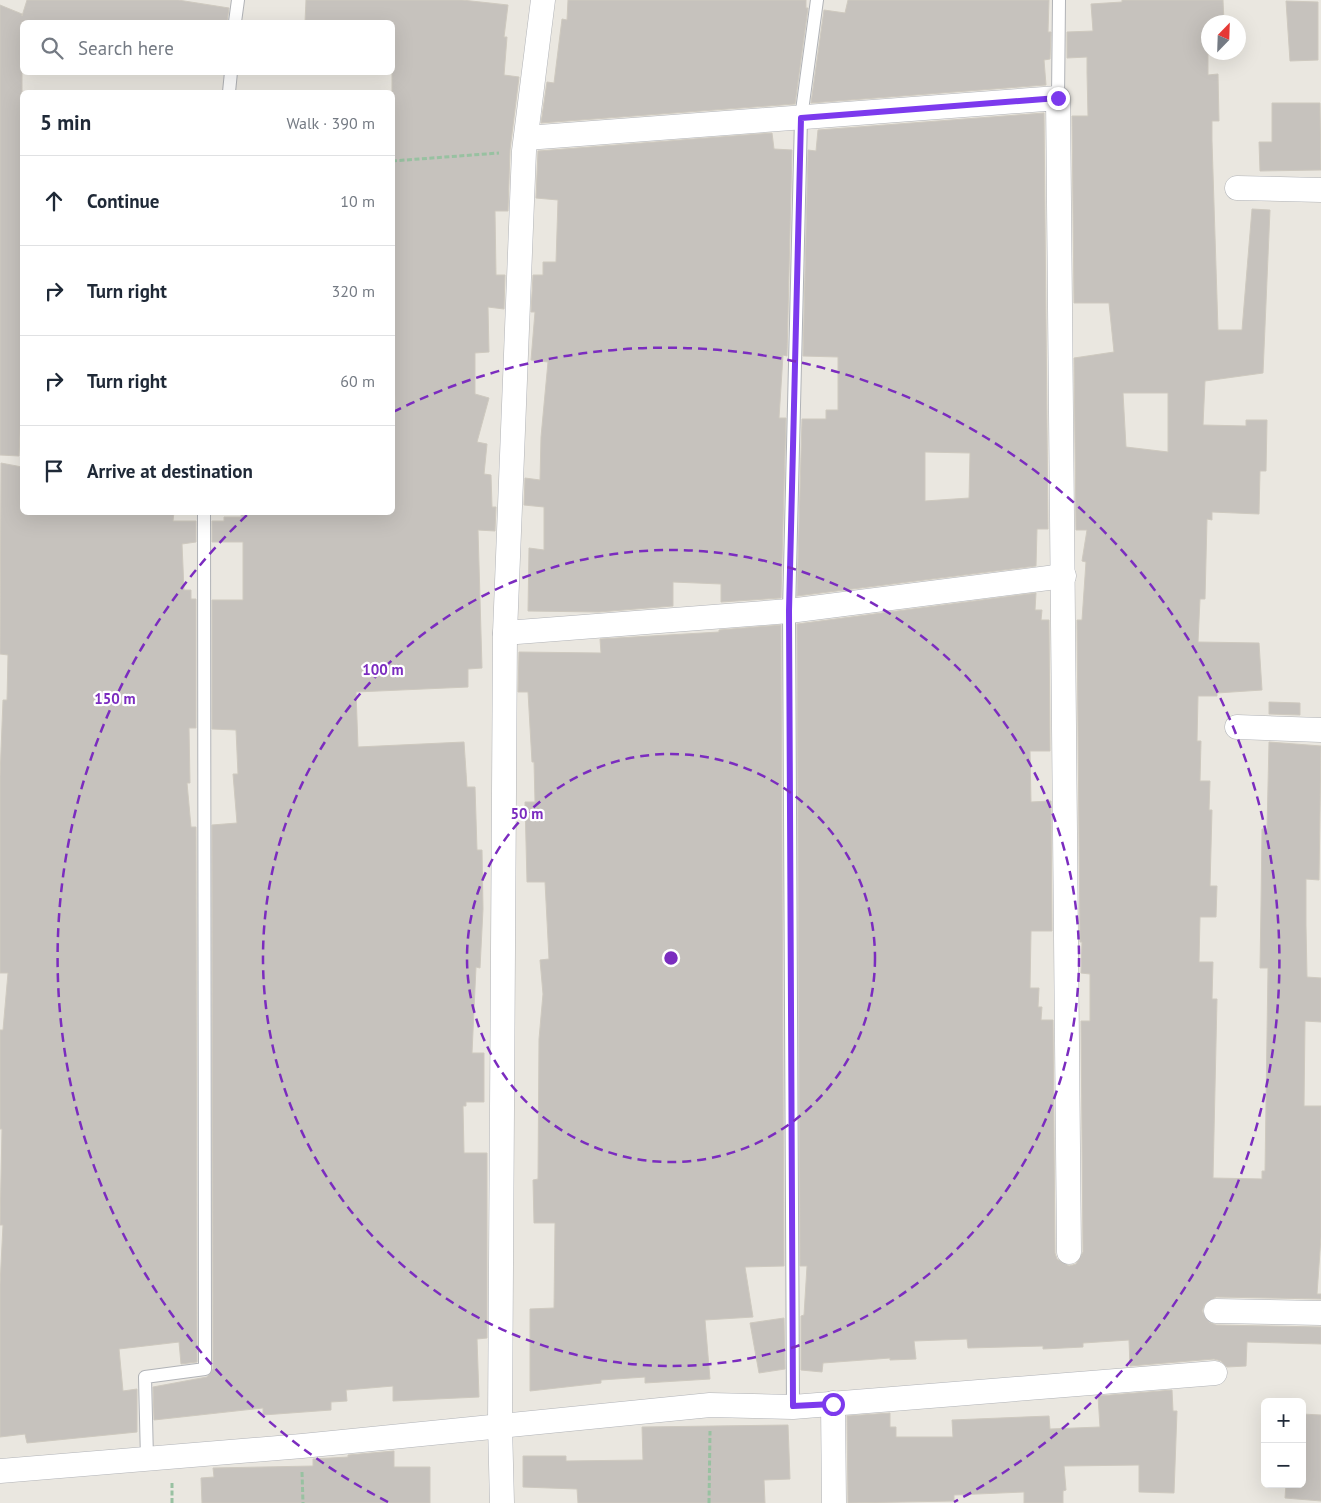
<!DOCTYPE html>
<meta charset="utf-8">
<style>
:root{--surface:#fff;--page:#f6f6f7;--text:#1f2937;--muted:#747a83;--line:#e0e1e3}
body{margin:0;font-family:"PT Sans",sans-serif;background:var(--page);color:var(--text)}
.controls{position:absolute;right:15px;bottom:15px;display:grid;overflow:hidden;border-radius:8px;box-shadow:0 5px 20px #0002}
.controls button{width:45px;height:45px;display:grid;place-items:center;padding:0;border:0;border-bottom:1px solid var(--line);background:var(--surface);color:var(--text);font:25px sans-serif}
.compass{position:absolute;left:1201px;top:15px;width:45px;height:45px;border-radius:50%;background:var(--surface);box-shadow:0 5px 20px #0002;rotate:23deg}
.stop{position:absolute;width:15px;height:15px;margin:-11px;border:4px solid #7c3aed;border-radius:50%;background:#fff}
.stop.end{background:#7c3aed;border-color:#fff;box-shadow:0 1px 5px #0008}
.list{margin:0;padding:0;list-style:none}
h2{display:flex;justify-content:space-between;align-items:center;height:65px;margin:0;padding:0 20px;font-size:21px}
h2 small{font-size:16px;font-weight:400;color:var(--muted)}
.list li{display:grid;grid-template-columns:32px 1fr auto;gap:15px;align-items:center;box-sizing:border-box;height:90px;padding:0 20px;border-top:1px solid var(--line)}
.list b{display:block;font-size:19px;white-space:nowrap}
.list em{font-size:16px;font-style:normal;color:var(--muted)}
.icon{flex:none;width:28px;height:28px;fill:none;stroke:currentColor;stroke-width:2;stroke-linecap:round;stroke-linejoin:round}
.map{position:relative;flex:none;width:1321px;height:1503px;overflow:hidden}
.search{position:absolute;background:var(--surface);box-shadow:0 5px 20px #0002;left:20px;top:20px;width:375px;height:55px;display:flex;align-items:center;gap:12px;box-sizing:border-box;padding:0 18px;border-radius:8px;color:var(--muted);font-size:19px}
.panel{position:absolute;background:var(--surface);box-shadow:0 5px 20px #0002;left:20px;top:90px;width:375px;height:425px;border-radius:8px}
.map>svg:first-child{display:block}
.building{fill:#c6c2bd;stroke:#cec9bf;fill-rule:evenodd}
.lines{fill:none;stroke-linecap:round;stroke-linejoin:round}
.service-casing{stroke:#b1b3b7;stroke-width:14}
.minor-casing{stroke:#b1b3b7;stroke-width:25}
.path{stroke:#98c1a1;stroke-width:3;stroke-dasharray:5 2.5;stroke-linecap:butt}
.service{stroke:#fff;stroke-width:12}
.minor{stroke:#fff;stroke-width:24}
.route{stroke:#7c3aed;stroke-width:6}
.ring{fill:none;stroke:#7b2cbf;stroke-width:2.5;stroke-dasharray:9 6}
.centre{fill:#7b2cbf;stroke:#fff;stroke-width:2.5}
.ring-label{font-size:15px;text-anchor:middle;font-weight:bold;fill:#7b2cbf;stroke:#fff;stroke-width:4.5;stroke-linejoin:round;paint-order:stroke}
</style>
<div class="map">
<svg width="1321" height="1503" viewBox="0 0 1321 1503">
<rect width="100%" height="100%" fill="#eae7e0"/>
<g class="building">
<polygon points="27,0 178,0 229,8 227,22 22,22 22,391 19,456 0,455 0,5 22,14 22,16"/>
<polygon points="306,0 462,0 508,5 504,37 507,37 504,75 519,77 510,150 508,211 495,211 496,275 505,275 504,309 488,307 489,352 475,353 475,394 489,398 477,442 487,444 484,474 491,475 492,507 496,507 495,531 478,530 482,668 468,669 468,687 356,692 358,747 464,742 467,787 475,787 477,850 482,850 483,909 480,968 476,967 472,1053 484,1053 484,1102 466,1102 466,1106 463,1106 464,1153 487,1153 487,1338 477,1339 479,1397 393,1401 393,1386 346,1390 347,1401 331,1402 331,1410 263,1415 263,1408 154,1420 153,1387 207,1377 213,1369 212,825 237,823 233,774 238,774 236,730 212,729 212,600 243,600 243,542 212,542 212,521 224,521 224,517 241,517 241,512 392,512 392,400 395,400 392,356 392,22 305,22"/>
<polygon points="568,0 806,0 806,8 808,8 795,104 541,123 547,82 554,83 562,19 567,20"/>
<polygon points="848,0 1049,0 1048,32 1051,32 1050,59 1044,60 1046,85 811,103 824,10 845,13"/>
<path d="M1122,0H1223L1224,22H1208V75L1218,74L1219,121H1212V141L1218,330H1242L1252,209L1270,210L1263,373L1205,381L1203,425L1246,426V420H1267L1266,471H1260L1259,514L1212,512V520L1207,519L1205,599H1200L1198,642L1259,643L1262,690L1217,693V696H1198L1197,741H1201L1200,781H1210L1209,810H1212L1210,886H1217L1216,917H1200L1199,962H1213L1212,999H1217L1213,1178L1262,1179V1171H1265L1268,968H1260L1261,906L1262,829H1267L1269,742L1321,746L1319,880L1306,879V926L1307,977L1321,978V1022L1305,1021L1304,1106H1321V1237L1317,1294H1321V1299L1216,1297L1205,1304L1202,1311L1209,1322L1216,1325L1321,1327V1344L1247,1342L1246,1366L1227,1367L1221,1361L1214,1359L1130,1366L1129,1340L1083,1343V1347L1043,1349V1346L968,1348L967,1339L914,1341L916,1359L890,1360V1358L823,1363L822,1372L801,1370V1316L804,1315L807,1266H800L797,624L1036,593L1035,610H1042L1041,620H1049L1050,751H1030L1031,802L1051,801L1052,931H1031L1030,988H1039L1038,1007H1042L1041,1020H1053L1055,1253L1057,1259L1069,1266L1076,1264L1083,1252L1081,1021H1090V974L1081,973L1082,942H1080L1077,620H1082L1086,562L1082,561L1087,530H1076L1074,358L1114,352L1109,303H1074L1072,116H1088L1087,72V57L1067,58V32L1093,31L1091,4L1122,2ZM1123,393H1168V452L1126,447Z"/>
<polygon points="1286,1 1318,2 1318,60 1290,61"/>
<polygon points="1272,103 1320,103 1321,170 1260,171 1259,142 1272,142"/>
<path d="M1044,113L1048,529H1037L1036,566L797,596L802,419H826V410H838V357L803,356L808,150L816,151L818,130ZM925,452L970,453L969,498L925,501Z"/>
<polygon points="772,133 774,149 792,150 787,356 783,355 779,418 786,418 781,598 721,602 721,584 673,582 673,606 599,612 528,611 529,548 544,550 544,507 524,505 525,478 540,480 541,437 548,362 531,360 535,312 531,312 533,275 543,275 543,262 556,262 558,200 536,198 538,151"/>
<polygon points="1,463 22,467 22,512 174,512 173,521 196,521 196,542 182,544 184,590 191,590 191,599 196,599 196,728 189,728 190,783 187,783 191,827 196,827 197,1362 181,1364 179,1342 119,1349 123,1391 137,1389 137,1432 27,1443 25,1434 0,1437 0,1285 3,1225 0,1225 2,1129 0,1129 0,1030 3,1030 8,973 0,973 0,777 3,700 7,700 8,655 0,654"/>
<polygon points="781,625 784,1266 745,1267 753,1317 705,1320 710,1379 645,1383 645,1377 601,1380 601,1383 530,1391 530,1309 554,1308 555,1223 534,1223 533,1180 538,1179 539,1039 543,994 540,960 549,959 545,882 527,882 525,802 535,802 534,762 532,762 528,692 518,692 519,652 601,653 600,639 719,632 719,630"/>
<polygon points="1269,702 1300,703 1300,715 1269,714"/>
<polygon points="784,1318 785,1369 759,1373 750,1323"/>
<polygon points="1172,1390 1173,1411 1177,1411 1174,1493 1139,1492 1139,1465 1064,1466 1066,1490 1063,1491 1063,1503 1024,1503 1024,1492 954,1495 954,1501 848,1503 847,1416 890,1413 890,1427 896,1427 896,1437 953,1437 952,1420 1049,1416 1050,1429 1100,1427 1098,1396"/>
<polygon points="1302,1414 1321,1415 1321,1501 1285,1498 1286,1484 1302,1484"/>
<polygon points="788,1425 790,1479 764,1480 765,1503 578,1503 577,1489 523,1487 523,1456 566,1456 566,1461 643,1460 642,1427"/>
<polygon points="394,1451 394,1467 430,1467 430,1503 202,1503 201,1478 214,1477 213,1468 313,1466 313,1459 348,1457 348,1455"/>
</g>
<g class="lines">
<defs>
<g id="service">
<polyline points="235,22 238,0"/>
<polyline points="229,92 231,72"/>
<polyline points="1058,98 1059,0"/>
<polyline points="793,1407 789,611 801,118 817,0"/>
<polyline points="147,1459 145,1377 205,1369 204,512"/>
</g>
<g id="minor">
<polyline points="526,138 1058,98 1069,1252"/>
<polyline points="1237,188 1321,190"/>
<polyline points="505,633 789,611 1064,576"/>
<polyline points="1237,727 1321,730"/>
<polyline points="1216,1311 1321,1313"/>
<polyline points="833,1403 834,1503"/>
<polyline points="0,1471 302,1446 710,1405 793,1407 1215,1373"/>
<polyline points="502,1503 500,1425 505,633 524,151 543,0"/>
</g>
</defs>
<use href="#service" class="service-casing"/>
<use href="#minor" class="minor-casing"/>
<g class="path">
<polyline points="392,161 499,153"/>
<polyline points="302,1472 303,1503"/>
<polyline points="172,1483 172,1503"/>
<polyline points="709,1503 710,1431"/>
</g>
<use href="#service" class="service"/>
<use href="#minor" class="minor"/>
</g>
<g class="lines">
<polyline class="route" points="833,1404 793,1406 789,611 801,118 1058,98"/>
</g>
<g class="ring">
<circle cx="671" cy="958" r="204"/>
<circle cx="671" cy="958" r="408"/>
<path d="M388 1502A613 613 0 0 1 249 513M393 412A613 613 0 0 1 954 1502"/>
</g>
<circle cx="671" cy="958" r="8" class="centre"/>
<g class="ring-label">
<text x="383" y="675">100 m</text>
<text x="115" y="704">150 m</text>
<text x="527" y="819">50 m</text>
</g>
</svg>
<div class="controls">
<button>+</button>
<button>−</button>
</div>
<svg class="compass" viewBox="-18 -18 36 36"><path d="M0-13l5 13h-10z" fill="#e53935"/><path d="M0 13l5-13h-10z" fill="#747a83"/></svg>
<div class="stop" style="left:833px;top:1404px"></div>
<div class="stop end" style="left:1058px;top:98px"></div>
<div class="search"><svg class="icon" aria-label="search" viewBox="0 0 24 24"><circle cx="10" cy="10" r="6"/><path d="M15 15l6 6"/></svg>Search here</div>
<section class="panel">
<h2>5 min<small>Walk · 390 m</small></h2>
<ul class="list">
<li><svg class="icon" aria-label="ahead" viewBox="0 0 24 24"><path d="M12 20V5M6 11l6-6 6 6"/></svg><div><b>Continue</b></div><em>10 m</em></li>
<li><svg class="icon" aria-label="right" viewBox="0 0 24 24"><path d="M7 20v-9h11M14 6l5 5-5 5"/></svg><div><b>Turn right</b></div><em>320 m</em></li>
<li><svg class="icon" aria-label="right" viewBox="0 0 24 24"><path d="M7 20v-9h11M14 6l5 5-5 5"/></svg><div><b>Turn right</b></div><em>60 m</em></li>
<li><svg class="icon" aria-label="arrive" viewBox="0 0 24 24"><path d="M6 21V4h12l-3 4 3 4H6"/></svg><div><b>Arrive at destination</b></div></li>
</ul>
</section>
</div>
